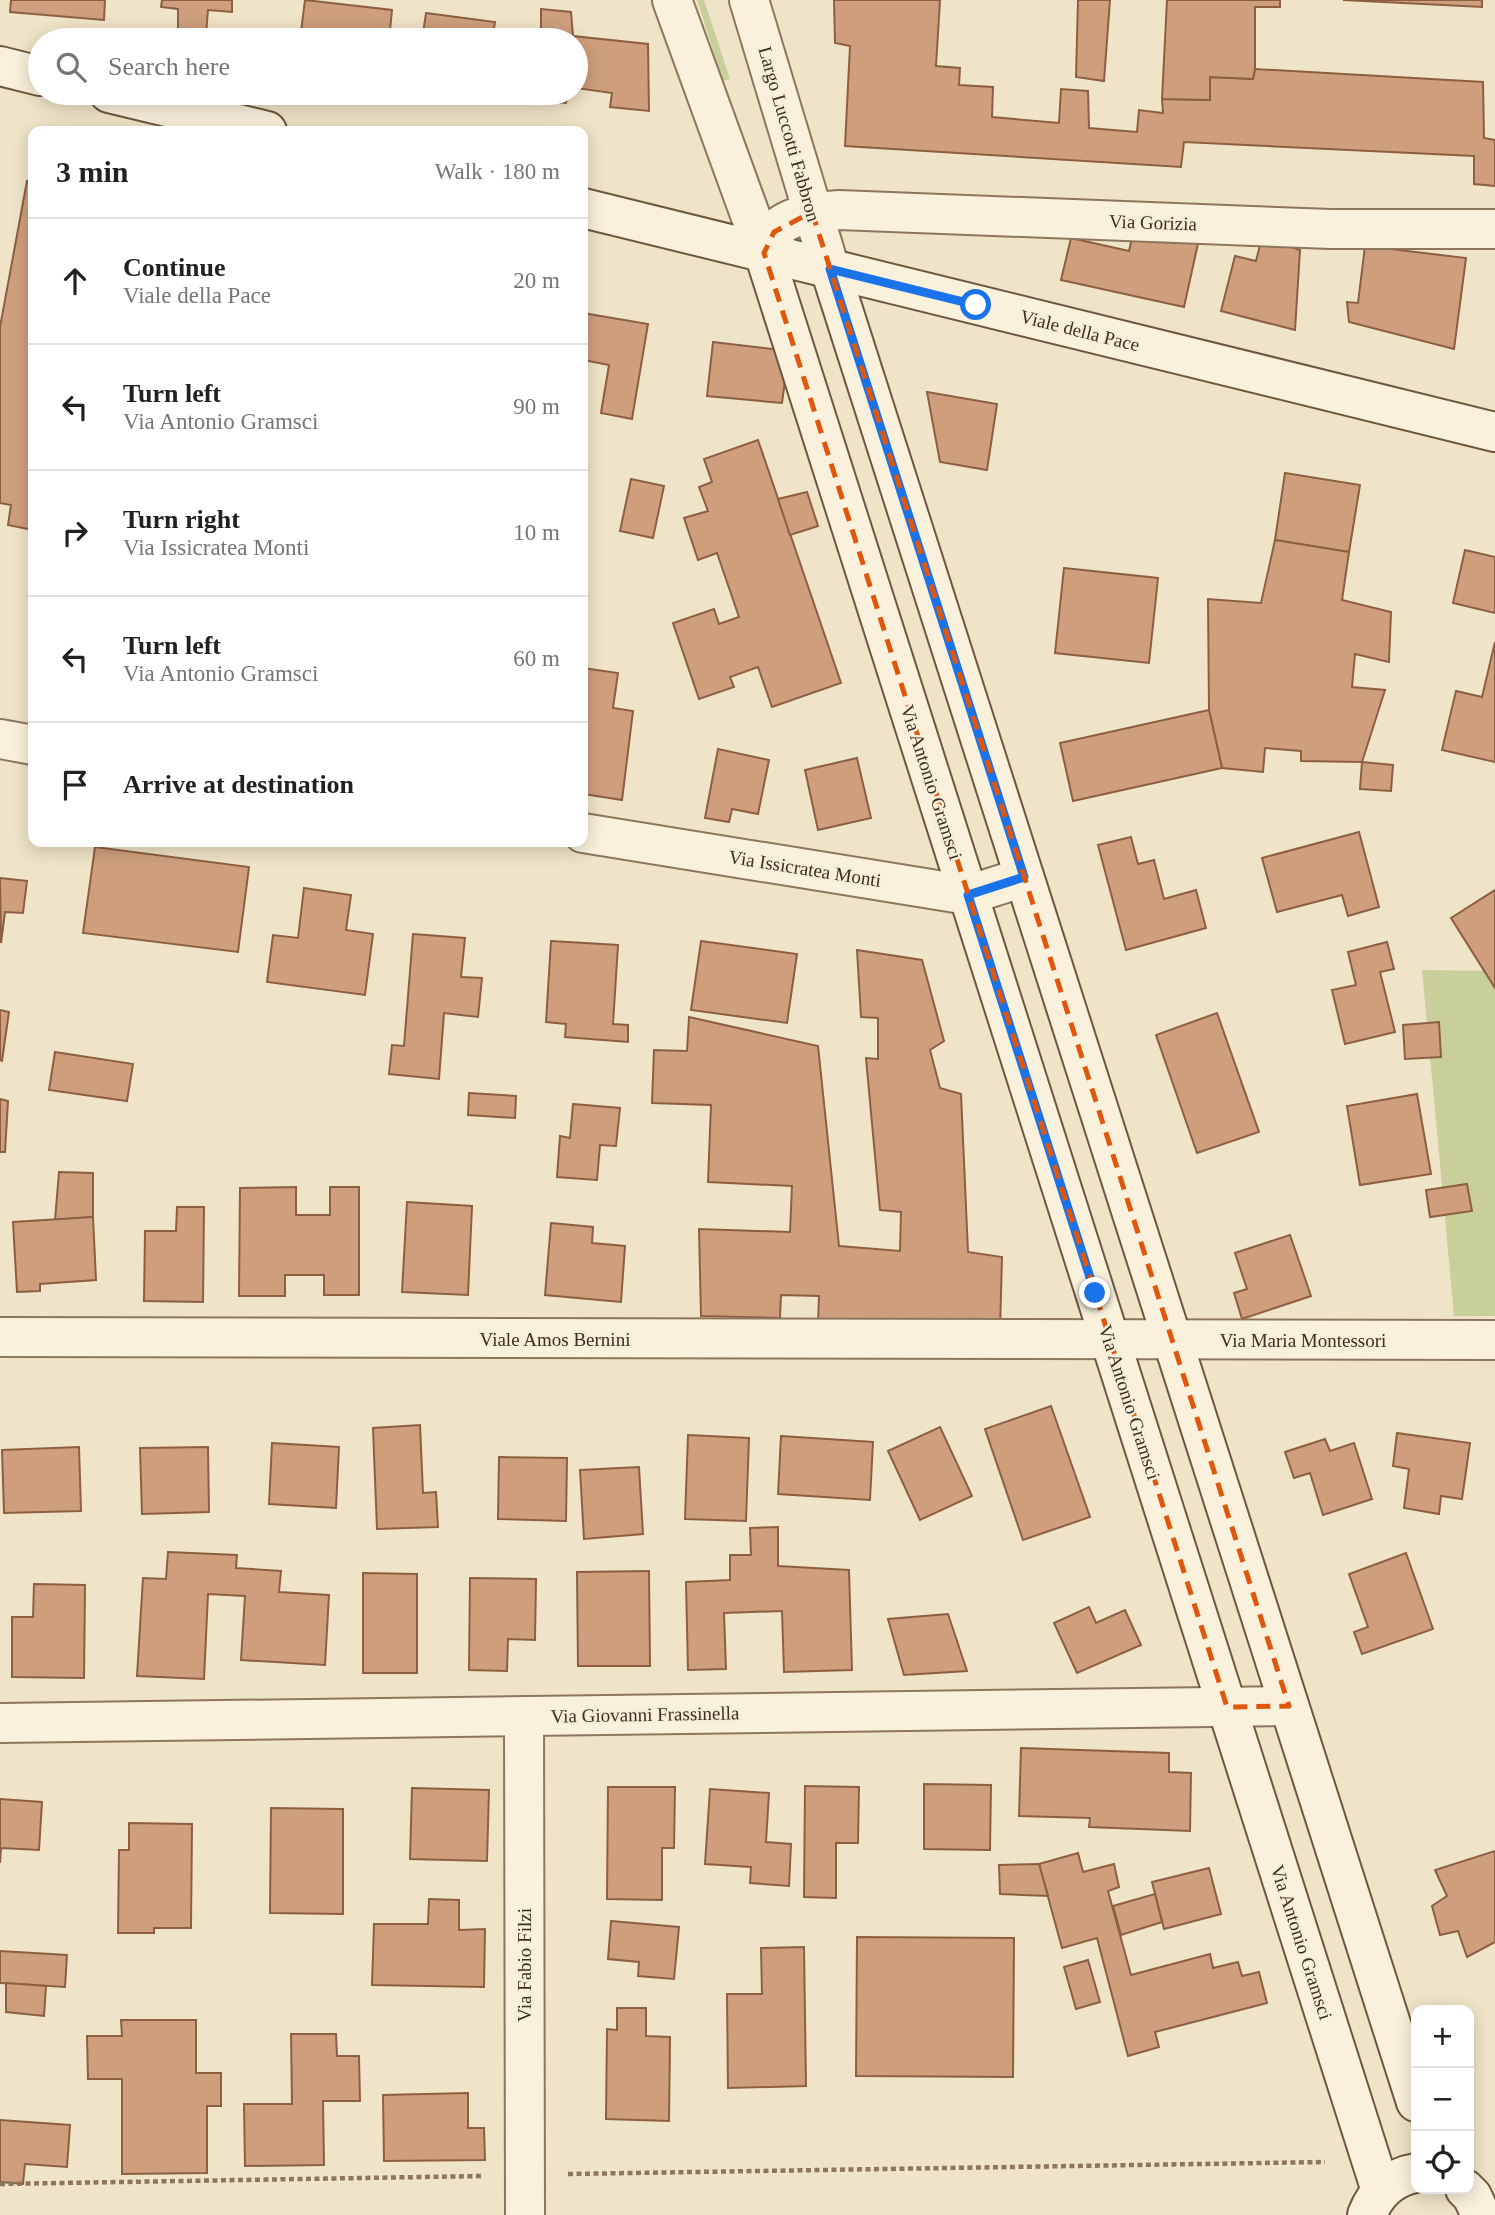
<!DOCTYPE html>
<meta charset="utf-8">
<style>
:root{--surface:#fff;--page:#f6f6f6;--text:#202124;--muted:#757577;--line:#e0e0e0}
body{margin:0;font-family:"Times New Roman",serif;background:var(--page);color:var(--text)}
.controls{position:absolute;right:21px;bottom:21px;display:grid;overflow:hidden;border-radius:14px;box-shadow:0 4px 18px #0003}
.controls button{width:63px;height:63px;display:grid;place-items:center;padding:0;border:0;border-bottom:2px solid var(--line);background:var(--surface);color:var(--text);font:35px sans-serif}
.stop{position:absolute;width:21px;height:21px;margin:-16px;border:5px solid #1a73e8;border-radius:50%;background:#fff}
.stop.end{background:#1a73e8;border-color:#fff;box-shadow:0 2px 7px #0008}
.list{margin:0;padding:0;list-style:none}
h2{display:flex;justify-content:space-between;align-items:center;height:91px;margin:0;padding:0 28px;font-size:30px}
h2 small{font-size:23px;font-weight:400;color:var(--muted)}
.list li{display:grid;grid-template-columns:46px 1fr auto;gap:21px;align-items:center;box-sizing:border-box;height:126px;padding:0 28px;border-top:2px solid var(--line)}
.list b{display:block;font-size:26px;white-space:nowrap}
.list p{margin:0;font-size:23px;white-space:nowrap;color:var(--muted)}
.list em{font-size:23px;font-style:normal;color:var(--muted)}
.icon{flex:none;width:38px;height:38px;fill:none;stroke:currentColor;stroke-width:2;stroke-linecap:round;stroke-linejoin:round}
.map{position:relative;flex:none;width:1495px;height:2215px;overflow:hidden}
.search{position:absolute;background:var(--surface);box-shadow:0 4px 18px #0003;left:28px;top:28px;width:560px;height:77px;display:flex;align-items:center;gap:18px;box-sizing:border-box;padding:0 24px;border-radius:38px;color:var(--muted);font-size:26px}
.panel{position:absolute;background:var(--surface);box-shadow:0 4px 18px #0003;left:28px;top:126px;width:560px;height:721px;border-radius:14px}
.map>svg:first-child{display:block}
.green{fill:#c9cf9b}
.building{fill:#cf9f7d;stroke:#8d5f41;stroke-width:2}
.lines{fill:none;stroke-linecap:round;stroke-linejoin:round}
.street-casing{stroke:#8d765c;stroke-width:42}
.secondary-casing{stroke:#6f573f;stroke-width:42}
.path{stroke:#8d765c;stroke-width:4.5;stroke-dasharray:5 3.5;stroke-linecap:butt}
.street{stroke:#faf1dc;stroke-width:38}
.secondary{stroke:#faf1dc;stroke-width:38}
.route{stroke:#1a73e8;stroke-width:9}
.marked{fill:none;stroke:#df570d;stroke-width:5;stroke-dasharray:14 9;stroke-linejoin:round}
.labels{text-anchor:middle;stroke-width:5;stroke-linejoin:round;paint-order:stroke}
.street-label{font-size:19px;fill:#3d2e20;stroke:#f7eed8}
</style>
<div class="map">
<svg width="1495" height="2215" viewBox="0 0 1495 2215">
<rect width="100%" height="100%" fill="#f0e4c8"/>
<g class="green">
<polygon points="697,0 704,0 730,79 723,81"/>
<polygon points="1422,970 1495,971 1495,1316 1454,1316"/>
</g>
<g class="building">
<polygon points="11,0 105,0 104,20 10,12"/>
<polygon points="162,0 232,0 232,12 208,10 206,34 178,34 178,9 161,7"/>
<polygon points="305,0 392,10 389,40 300,40"/>
<polygon points="834,0 940,0 936,66 960,68 959,85 993,87 992,117 1059,123 1061,89 1088,91 1089,128 1137,132 1139,110 1163,113 1162,99 1210,100 1210,77 1253,79 1255,69 1483,82 1484,138 1495,140 1495,186 1474,184 1474,156 1184,142 1181,167 845,146 850,46 835,43"/>
<polygon points="1078,0 1110,0 1104,81 1076,77"/>
<polygon points="1167,0 1280,0 1280,7 1255,7 1255,69 1253,79 1210,77 1210,100 1162,99"/>
<polygon points="1343,0 1482,0 1482,7"/>
<polygon points="541,9 571,12 573,36 648,44 649,111 610,107 612,93 576,88 576,40 541,40"/>
<polygon points="426,13 495,22 492,40 422,40"/>
<polygon points="539,93 568,93 566,103 539,100"/>
<polygon points="27,181 33,182 33,530 8,525 11,505 0,503 0,327"/>
<polygon points="1135,225 1199,239 1184,307 1061,280 1071,238 1129,251"/>
<polygon points="1262,237 1300,250 1295,330 1221,311 1235,256 1256,261"/>
<polygon points="1365,246 1466,258 1454,349 1349,322 1347,302 1358,303"/>
<polygon points="583,313 648,324 632,419 601,413 609,365 583,360"/>
<polygon points="713,342 789,351 782,403 707,396"/>
<polygon points="927,392 997,404 987,470 940,462"/>
<polygon points="758,440 841,683 772,707 758,667 730,677 734,687 699,699 673,623 714,609 719,624 739,617 717,553 698,560 684,518 708,511 699,487 712,482 704,459"/>
<polygon points="1285,473 1360,485 1349,552 1275,540"/>
<polygon points="631,479 664,486 653,538 620,531"/>
<polygon points="807,492 818,526 790,535 778,499"/>
<polygon points="1275,540 1349,552 1342,600 1391,612 1389,662 1355,654 1352,687 1385,690 1362,762 1301,761 1301,751 1265,748 1263,772 1222,768 1209,710 1208,599 1261,603"/>
<polygon points="1465,550 1495,557 1495,613 1453,603"/>
<polygon points="1064,568 1158,578 1149,663 1055,653"/>
<polygon points="1495,642 1495,762 1442,750 1456,691 1482,697"/>
<polygon points="583,668 618,673 613,708 633,711 622,800 583,794"/>
<polygon points="1209,710 1222,768 1073,801 1060,743"/>
<polygon points="718,749 769,760 758,814 732,809 729,822 705,818"/>
<polygon points="857,758 871,818 818,830 805,770"/>
<polygon points="1362,762 1393,765 1391,791 1360,789"/>
<polygon points="1359,832 1379,907 1348,916 1342,895 1277,912 1262,858"/>
<polygon points="1131,837 1138,864 1154,860 1164,899 1196,890 1206,928 1126,950 1098,845"/>
<polygon points="95,847 249,867 238,952 83,933"/>
<polygon points="0,878 27,881 23,913 5,912 1,943"/>
<polygon points="304,888 351,895 346,930 373,934 365,995 267,982 273,935 298,938"/>
<polygon points="1495,890 1495,988 1451,918"/>
<polygon points="413,934 465,938 461,977 482,978 478,1017 444,1013 439,1079 389,1074 392,1045 404,1046"/>
<polygon points="551,941 618,945 613,1024 628,1025 628,1042 565,1037 566,1024 546,1022"/>
<polygon points="701,941 797,954 787,1023 691,1010"/>
<polygon points="1387,942 1394,969 1380,972 1395,1032 1345,1044 1332,990 1356,985 1348,952"/>
<polygon points="857,950 922,960 944,1041 930,1050 940,1088 961,1094 968,1252 1002,1257 1000,1331 818,1323 819,1296 781,1295 780,1318 701,1316 699,1229 790,1232 792,1186 708,1182 711,1105 652,1103 654,1050 687,1051 689,1017 818,1046 839,1246 900,1251 901,1212 880,1210 866,1058 878,1059 878,1018 861,1017"/>
<polygon points="0,1010 9,1012 2,1061 0,1060"/>
<polygon points="1217,1013 1259,1132 1197,1153 1156,1035"/>
<polygon points="1439,1022 1441,1057 1405,1059 1403,1025"/>
<polygon points="55,1052 133,1064 127,1101 49,1090"/>
<polygon points="469,1093 516,1096 515,1118 468,1115"/>
<polygon points="1417,1094 1431,1174 1360,1185 1347,1106"/>
<polygon points="0,1099 8,1101 5,1152 0,1152"/>
<polygon points="573,1104 620,1108 616,1146 600,1145 597,1180 557,1177 560,1136 570,1138"/>
<polygon points="59,1172 93,1173 93,1217 55,1220"/>
<polygon points="1467,1184 1472,1211 1430,1217 1426,1190"/>
<polygon points="296,1187 296,1215 330,1215 330,1187 359,1187 359,1295 324,1295 324,1275 285,1275 285,1296 239,1296 240,1188"/>
<polygon points="407,1202 472,1206 468,1295 402,1292"/>
<polygon points="177,1207 204,1207 203,1302 144,1301 145,1231 176,1231"/>
<polygon points="93,1217 96,1280 40,1284 40,1291 17,1292 13,1222"/>
<polygon points="551,1223 593,1227 592,1243 625,1246 621,1302 545,1295"/>
<polygon points="1290,1235 1311,1296 1242,1319 1234,1293 1247,1289 1235,1253"/>
<polygon points="1051,1406 1090,1517 1023,1540 985,1429"/>
<polygon points="420,1425 423,1493 436,1492 438,1527 377,1529 373,1428"/>
<polygon points="940,1427 972,1496 920,1520 888,1451"/>
<polygon points="1397,1433 1470,1443 1462,1499 1441,1496 1439,1514 1404,1508 1409,1469 1393,1466"/>
<polygon points="688,1435 749,1438 746,1521 685,1519"/>
<polygon points="781,1436 873,1442 870,1500 778,1494"/>
<polygon points="1325,1439 1330,1451 1354,1443 1372,1499 1323,1515 1310,1473 1294,1478 1285,1452"/>
<polygon points="272,1443 339,1447 336,1508 269,1504"/>
<polygon points="79,1447 81,1511 4,1513 2,1450"/>
<polygon points="208,1447 209,1512 142,1514 140,1448"/>
<polygon points="499,1457 567,1458 566,1521 498,1519"/>
<polygon points="639,1467 643,1534 584,1539 580,1470"/>
<polygon points="778,1527 778,1566 849,1570 852,1670 784,1672 782,1611 724,1613 726,1669 688,1670 686,1582 730,1580 730,1555 751,1555 750,1528"/>
<polygon points="168,1552 237,1555 236,1568 281,1571 279,1592 329,1595 325,1665 241,1660 245,1596 208,1594 204,1679 137,1676 143,1578 166,1579"/>
<polygon points="1406,1553 1433,1629 1362,1654 1354,1632 1368,1627 1349,1574"/>
<polygon points="649,1571 650,1666 578,1666 577,1572"/>
<polygon points="363,1573 417,1574 417,1673 363,1673"/>
<polygon points="470,1578 536,1579 535,1640 508,1639 507,1671 469,1670"/>
<polygon points="34,1584 85,1585 84,1678 12,1677 12,1617 33,1617"/>
<polygon points="1089,1607 1096,1623 1125,1610 1141,1645 1077,1673 1054,1623"/>
<polygon points="948,1614 967,1671 904,1675 888,1619"/>
<polygon points="1021,1748 1169,1753 1169,1772 1191,1773 1190,1831 1089,1827 1090,1818 1019,1816"/>
<polygon points="924,1784 991,1785 990,1850 924,1849"/>
<polygon points="805,1786 859,1787 858,1843 836,1843 836,1898 804,1897"/>
<polygon points="608,1787 675,1787 674,1848 662,1848 662,1900 607,1899"/>
<polygon points="412,1788 489,1790 487,1861 410,1859"/>
<polygon points="710,1789 769,1793 766,1842 791,1844 789,1886 750,1883 751,1867 705,1864"/>
<polygon points="0,1799 42,1802 39,1850 1,1848 0,1863"/>
<polygon points="271,1808 343,1809 343,1914 270,1913"/>
<polygon points="129,1823 192,1824 191,1928 154,1928 154,1933 118,1933 119,1850 129,1850"/>
<polygon points="1495,1851 1495,1942 1467,1957 1458,1931 1440,1935 1432,1906 1447,1896 1435,1870"/>
<polygon points="1078,1853 1083,1872 1114,1864 1119,1887 1108,1891 1131,1975 1210,1954 1213,1968 1238,1962 1242,1976 1259,1972 1267,2003 1155,2032 1159,2047 1128,2056 1097,1938 1062,1948 1039,1864"/>
<polygon points="1039,1864 1048,1896 1000,1894 999,1865"/>
<polygon points="1209,1868 1221,1914 1164,1929 1152,1882"/>
<polygon points="1155,1894 1162,1922 1121,1935 1113,1906"/>
<polygon points="429,1899 459,1900 459,1930 485,1929 484,1987 372,1985 374,1924 428,1924"/>
<polygon points="611,1921 679,1927 674,1979 638,1976 639,1962 608,1959"/>
<polygon points="857,1937 1014,1938 1013,2077 856,2076"/>
<polygon points="804,1947 806,2086 728,2088 727,1994 762,1994 761,1948"/>
<polygon points="0,1951 67,1955 65,1987 0,1983"/>
<polygon points="1088,1960 1100,2002 1076,2009 1064,1967"/>
<polygon points="6,1983 46,1986 44,2016 6,2012"/>
<polygon points="617,2008 646,2008 646,2036 670,2037 669,2121 606,2119 607,2029 617,2030"/>
<polygon points="121,2020 196,2020 196,2073 221,2073 221,2106 207,2106 207,2173 122,2174 122,2079 88,2079 87,2036 122,2036"/>
<polygon points="291,2034 336,2034 337,2056 359,2056 360,2101 323,2101 324,2165 245,2166 244,2104 292,2104"/>
<polygon points="468,2093 468,2128 484,2128 485,2160 384,2161 383,2095"/>
<polygon points="0,2120 70,2125 67,2167 25,2164 23,2184 0,2182"/>
</g>
<g class="lines">
<defs>
<g id="street">
<polyline points="672,0 764,253"/>
<polyline points="749,0 830,269"/>
<path d="M764,253C767,247 769,237 773,232C788,215 818,211 839,210L1331,229H1495"/>
<polyline points="0,739 33,745"/>
<polyline points="583,833 968,895 1024,877"/>
<polyline points="0,1337 1495,1340"/>
<polyline points="524,1716 525,2215"/>
<polyline points="0,1723 1289,1706"/>
</g>
<g id="secondary">
<polyline points="0,66 40,76"/>
<polyline points="109,93 267,131"/>
<polyline points="583,208 1495,432"/>
<polyline points="764,253 1381,2191"/>
<polyline points="830,269 1416,2102"/>
<polyline points="1465,2189 1472,2196 1481,2215"/>
<path d="M1367,2215C1376,2192 1392,2177 1416,2173"/>
</g>
</defs>
<use href="#street" class="street-casing"/>
<use href="#secondary" class="secondary-casing"/>
<g class="path">
<polyline points="568,2174 1325,2162"/>
<polyline points="0,2184 482,2176"/>
</g>
<use href="#street" class="street"/>
<use href="#secondary" class="secondary"/>
</g>
<g class="lines">
<polyline class="route" points="976,305 830,269 1024,877 968,895 1095,1293"/>
</g>
<path class="marked" d="M812,212L1289,1706L1227,1707L764,253L774,232Z"/>
<g class="labels">
<g class="street-label">
<text transform="translate(790 134) rotate(74)" y="7">Largo Luccotti Fabbron</text>
<text transform="translate(1153 222) rotate(2)" y="7">Via Gorizia</text>
<text transform="translate(1080 330) rotate(14)" y="7">Viale della Pace</text>
<text transform="translate(932 782) rotate(72)" y="7">Via Antonio Gramsci</text>
<text transform="translate(805 868) rotate(9)" y="7">Via Issicratea Monti</text>
<text x="555" y="1346">Viale Amos Bernini</text>
<text x="1303" y="1347">Via Maria Montessori</text>
<text transform="translate(1130 1402) rotate(72)" y="7">Via Antonio Gramsci</text>
<text transform="translate(645 1714) rotate(-1)" y="7">Via Giovanni Frassinella</text>
<text transform="translate(1302 1942) rotate(72)" y="7">Via Antonio Gramsci</text>
<text transform="translate(524 1965) rotate(-90)" y="7">Via Fabio Filzi</text>
</g>
</g>
</svg>
<div class="controls">
<button>+</button>
<button>−</button>
<button><svg class="icon" aria-label="locate" viewBox="0 0 24 24"><circle cx="12" cy="12" r="6"/><path d="M12 2v4M12 18v4M2 12h4M18 12h4"/></svg></button>
</div>
<div class="stop" style="left:976px;top:305px"></div>
<div class="stop end" style="left:1095px;top:1293px"></div>
<div class="search"><svg class="icon" aria-label="search" viewBox="0 0 24 24"><circle cx="10" cy="10" r="6"/><path d="M15 15l6 6"/></svg>Search here</div>
<section class="panel">
<h2>3 min<small>Walk · 180 m</small></h2>
<ul class="list">
<li><svg class="icon" aria-label="ahead" viewBox="0 0 24 24"><path d="M12 20V5M6 11l6-6 6 6"/></svg><div><b>Continue</b><p>Viale della Pace</p></div><em>20 m</em></li>
<li><svg class="icon" aria-label="left" viewBox="0 0 24 24"><path d="M17 20v-9H6M10 6l-5 5 5 5"/></svg><div><b>Turn left</b><p>Via Antonio Gramsci</p></div><em>90 m</em></li>
<li><svg class="icon" aria-label="right" viewBox="0 0 24 24"><path d="M7 20v-9h11M14 6l5 5-5 5"/></svg><div><b>Turn right</b><p>Via Issicratea Monti</p></div><em>10 m</em></li>
<li><svg class="icon" aria-label="left" viewBox="0 0 24 24"><path d="M17 20v-9H6M10 6l-5 5 5 5"/></svg><div><b>Turn left</b><p>Via Antonio Gramsci</p></div><em>60 m</em></li>
<li><svg class="icon" aria-label="arrive" viewBox="0 0 24 24"><path d="M6 21V4h12l-3 4 3 4H6"/></svg><div><b>Arrive at destination</b></div></li>
</ul>
</section>
</div>
